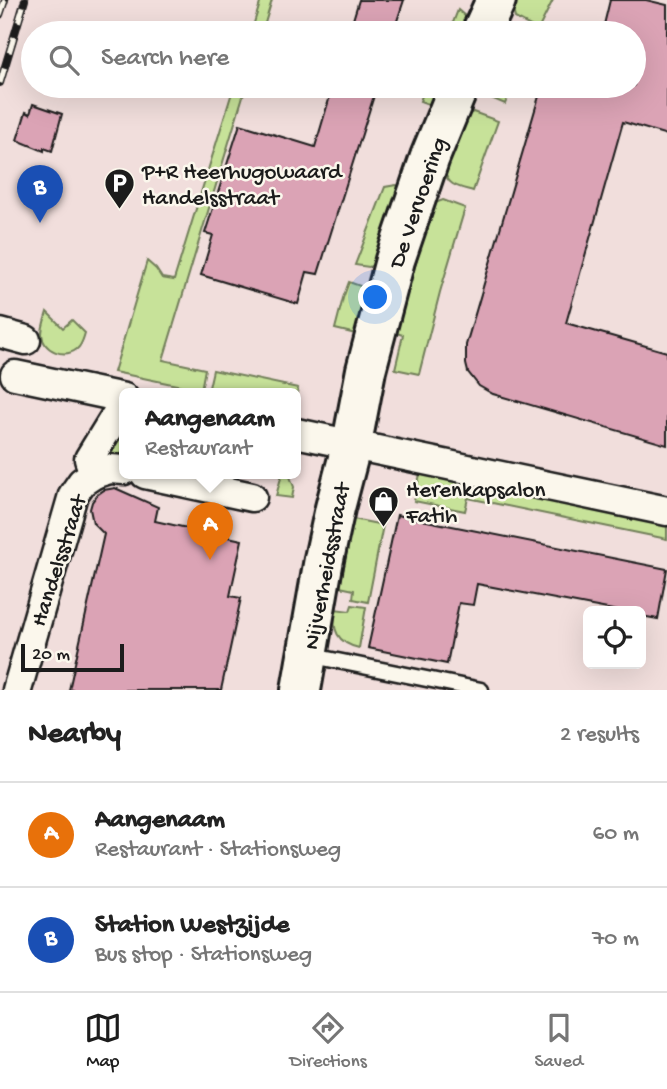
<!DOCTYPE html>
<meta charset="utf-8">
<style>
:root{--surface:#fff;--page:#f2f2f2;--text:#222;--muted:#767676;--line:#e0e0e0;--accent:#1c1c1c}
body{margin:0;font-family:"Gochi Hand",sans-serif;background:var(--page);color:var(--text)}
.controls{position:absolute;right:21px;bottom:21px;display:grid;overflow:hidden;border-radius:10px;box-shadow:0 7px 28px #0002}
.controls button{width:63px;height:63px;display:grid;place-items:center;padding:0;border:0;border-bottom:2px solid var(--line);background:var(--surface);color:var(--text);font:35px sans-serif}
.scale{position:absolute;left:21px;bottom:18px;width:103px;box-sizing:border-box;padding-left:7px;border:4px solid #1c1c1c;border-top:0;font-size:19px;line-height:24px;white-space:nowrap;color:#1c1c1c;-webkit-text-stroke:5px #fbf7ec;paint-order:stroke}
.you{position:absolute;left:376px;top:298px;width:24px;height:24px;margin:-18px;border:5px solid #fff;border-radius:50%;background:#1a73e8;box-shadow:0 0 0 10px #1a73e833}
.badge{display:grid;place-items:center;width:46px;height:46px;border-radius:50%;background:var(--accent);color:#fff;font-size:23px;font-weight:700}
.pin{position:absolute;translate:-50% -58px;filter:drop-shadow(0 2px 4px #0008)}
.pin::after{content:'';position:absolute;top:37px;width:24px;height:21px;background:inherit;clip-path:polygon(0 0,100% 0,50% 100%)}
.popup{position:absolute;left:119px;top:388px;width:182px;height:91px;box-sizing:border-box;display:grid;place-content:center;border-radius:10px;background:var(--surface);filter:drop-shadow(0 2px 5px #0005);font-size:23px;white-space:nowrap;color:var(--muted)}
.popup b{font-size:26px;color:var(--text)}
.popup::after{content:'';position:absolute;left:50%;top:100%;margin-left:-14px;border:14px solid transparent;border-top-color:var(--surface)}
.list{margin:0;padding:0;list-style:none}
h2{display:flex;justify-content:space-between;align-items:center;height:91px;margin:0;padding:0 28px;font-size:30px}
h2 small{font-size:23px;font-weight:400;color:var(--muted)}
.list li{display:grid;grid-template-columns:46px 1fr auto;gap:21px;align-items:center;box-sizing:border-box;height:105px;padding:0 28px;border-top:2px solid var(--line)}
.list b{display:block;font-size:26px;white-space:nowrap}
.list p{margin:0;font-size:23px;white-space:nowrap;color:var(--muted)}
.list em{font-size:23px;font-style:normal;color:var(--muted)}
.icon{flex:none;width:38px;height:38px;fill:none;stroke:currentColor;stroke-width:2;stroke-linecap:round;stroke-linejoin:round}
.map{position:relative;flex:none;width:667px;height:690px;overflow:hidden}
.search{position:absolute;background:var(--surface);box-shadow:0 7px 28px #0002;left:21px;right:21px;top:21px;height:77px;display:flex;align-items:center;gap:18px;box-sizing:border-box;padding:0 24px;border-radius:38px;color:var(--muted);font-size:26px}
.sheet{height:301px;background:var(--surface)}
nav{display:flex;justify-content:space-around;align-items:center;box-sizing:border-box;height:98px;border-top:2px solid var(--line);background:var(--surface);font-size:19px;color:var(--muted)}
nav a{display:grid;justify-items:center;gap:4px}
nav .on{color:var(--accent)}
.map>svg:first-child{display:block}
.green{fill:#c7e299;stroke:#727f5a;stroke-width:2}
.building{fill:#dba3b5;stroke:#1c1c1c;stroke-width:2}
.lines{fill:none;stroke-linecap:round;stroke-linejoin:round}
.lane-casing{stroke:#1c1c1c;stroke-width:19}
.street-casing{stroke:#1c1c1c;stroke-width:33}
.secondary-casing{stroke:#1c1c1c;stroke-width:44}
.lane{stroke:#fbf7ec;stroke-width:14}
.street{stroke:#fbf7ec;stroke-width:28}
.secondary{stroke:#fbf7ec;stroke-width:38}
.rail-casing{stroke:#1c1c1c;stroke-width:8}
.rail{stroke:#fbf7ec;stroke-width:5;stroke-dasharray:16;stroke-linecap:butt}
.labels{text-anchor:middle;stroke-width:5;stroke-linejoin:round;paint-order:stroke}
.poi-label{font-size:23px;fill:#1c1c1c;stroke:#fbf7ec;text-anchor:start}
.street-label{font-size:23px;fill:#1c1c1c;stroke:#fbf7ec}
</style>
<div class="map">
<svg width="667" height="690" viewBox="0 0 667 690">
<rect width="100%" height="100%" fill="#f1dedc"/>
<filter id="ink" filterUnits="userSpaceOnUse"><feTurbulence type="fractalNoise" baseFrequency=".0143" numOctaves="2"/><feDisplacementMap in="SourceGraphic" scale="14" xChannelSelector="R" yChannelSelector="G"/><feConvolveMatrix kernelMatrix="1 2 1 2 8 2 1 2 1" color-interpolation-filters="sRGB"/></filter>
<g filter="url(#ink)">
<g class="green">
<polygon points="261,0 272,0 262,33 251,33"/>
<polygon points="517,0 553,0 538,30 515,18 513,10"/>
<polygon points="458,10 465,16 466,21 462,33 449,33"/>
<polygon points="234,86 246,86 163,360 205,369 201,390 114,372 147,261 156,269 162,278 174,280"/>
<polygon points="426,86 439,86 431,105 420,101"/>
<polygon points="479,86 512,86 505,104 484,95 479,89"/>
<path d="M473,112L498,121L473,191C459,187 447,186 445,171L465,117Z"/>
<polygon points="396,185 401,187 377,262 369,267 355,265 385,187"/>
<polygon points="443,200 465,208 440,292 419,374 395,369 403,335 396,333 432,207 435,203"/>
<polygon points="349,282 363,287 367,294 356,334 335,329 343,298"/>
<path d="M47,312L63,328L72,320L85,333C83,339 82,345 77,349C64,359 43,351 42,334C42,327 45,319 47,312Z"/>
<polygon points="213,370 298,388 296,401 296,394 218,394 208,392"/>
<path d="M124,431C124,442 127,453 115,459L108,455V447Z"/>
<polygon points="282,474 289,474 294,487 292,498 276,496"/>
<polygon points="420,474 667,525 667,539 468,498 465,511 414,501"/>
<polygon points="353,519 383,525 368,602 353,599 354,590 340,587"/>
<path d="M352,605L366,607L359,648C337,643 332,630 335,609L350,611Z"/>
</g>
<g class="building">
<polygon points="359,0 404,0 393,33 349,33"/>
<polygon points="610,0 646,0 667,5 667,135 623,122 566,323 667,352 667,445 493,394 479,386 468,372 466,364 466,345 542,86 634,86 634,33 602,33"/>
<polygon points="333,86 377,86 318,274 307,272 298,304 201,275 213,235 205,233 240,124 315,147"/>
<polygon points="33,104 62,114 52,151 44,148 44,151 17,140 26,112 30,114"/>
<polygon points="115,488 158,507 155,521 242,540 230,596 241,598 221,690 69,690 104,534 93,523 90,509 92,502 97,495 104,490"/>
<polygon points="397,515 667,569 658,619 641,616 641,611 618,611 477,584 473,605 459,603 447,664 368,648"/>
</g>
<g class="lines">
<defs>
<polyline id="lane" points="308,655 481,690"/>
<g id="street">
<polyline points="0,333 26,340"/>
<polyline points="15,375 124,398"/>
<polyline points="296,433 667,511"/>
<polyline points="94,474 110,469 124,470"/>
<polyline points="145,474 252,497"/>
<polyline points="17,690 73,495 82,482 94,474 89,459 124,402"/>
</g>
<g id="secondary">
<polyline points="481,33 496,0"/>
<polyline points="301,690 324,559 335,508 352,443 366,370 395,260 430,157 459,86"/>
</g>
</defs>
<use href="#lane" class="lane-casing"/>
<use href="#street" class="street-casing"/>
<use href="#secondary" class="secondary-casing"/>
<use href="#lane" class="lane"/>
<use href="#street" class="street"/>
<use href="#secondary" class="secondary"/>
<defs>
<g id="rail">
<polyline points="0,15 5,0"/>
<polyline points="0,83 25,0"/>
</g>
</defs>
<use href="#rail" class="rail-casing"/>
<use href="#rail" class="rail"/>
</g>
</g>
<defs>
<symbol id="parking-pin" viewBox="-11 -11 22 30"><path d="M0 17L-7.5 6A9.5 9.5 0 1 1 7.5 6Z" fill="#1c1c1c" stroke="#fbf7ec"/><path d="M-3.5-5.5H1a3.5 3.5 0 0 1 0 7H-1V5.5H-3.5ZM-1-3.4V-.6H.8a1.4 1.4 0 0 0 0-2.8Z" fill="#fff"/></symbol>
<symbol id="shop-pin" viewBox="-11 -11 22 30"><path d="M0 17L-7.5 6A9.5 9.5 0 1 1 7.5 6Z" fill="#1c1c1c" stroke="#fbf7ec"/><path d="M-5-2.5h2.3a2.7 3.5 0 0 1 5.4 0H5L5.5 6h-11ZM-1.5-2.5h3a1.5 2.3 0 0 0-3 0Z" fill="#fff"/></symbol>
</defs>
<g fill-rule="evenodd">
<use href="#parking-pin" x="102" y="166" width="35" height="47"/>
<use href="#shop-pin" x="366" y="484" width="35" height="47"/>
</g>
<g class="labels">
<g class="poi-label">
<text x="142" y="178">P+R Heerhugowaard<tspan x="142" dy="26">Handelsstraat</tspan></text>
<text x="406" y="496">Herenkapsalon<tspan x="406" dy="26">Fatih</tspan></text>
</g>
<g class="street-label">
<text transform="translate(416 202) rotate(-71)" y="8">De Vervoering</text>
<text transform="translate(57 560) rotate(-72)" y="8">Handelsstraat</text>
<text transform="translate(325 566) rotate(-79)" y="8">Nijverheidsstraat</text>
</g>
</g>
</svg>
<div class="controls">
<button><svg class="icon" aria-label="locate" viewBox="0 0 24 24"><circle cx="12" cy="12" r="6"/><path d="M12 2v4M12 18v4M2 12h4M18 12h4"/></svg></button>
</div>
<div class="scale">20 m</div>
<div class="you"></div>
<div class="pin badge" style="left:210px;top:560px;background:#e8710a">A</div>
<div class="popup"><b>Aangenaam</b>Restaurant</div>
<div class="pin badge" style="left:40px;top:223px;background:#1a4fb4">B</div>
<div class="search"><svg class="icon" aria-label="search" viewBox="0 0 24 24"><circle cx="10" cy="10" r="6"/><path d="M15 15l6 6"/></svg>Search here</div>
</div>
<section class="sheet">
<h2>Nearby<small>2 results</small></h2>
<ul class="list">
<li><span class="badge" style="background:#e8710a">A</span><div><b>Aangenaam</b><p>Restaurant · Stationsweg</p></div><em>60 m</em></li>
<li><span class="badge" style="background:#1a4fb4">B</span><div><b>Station Westzijde</b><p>Bus stop · Stationsweg</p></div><em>70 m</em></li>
</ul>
</section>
<nav>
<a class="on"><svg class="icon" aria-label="map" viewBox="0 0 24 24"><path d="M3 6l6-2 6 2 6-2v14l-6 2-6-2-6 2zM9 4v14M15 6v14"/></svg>Map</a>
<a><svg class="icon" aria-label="directions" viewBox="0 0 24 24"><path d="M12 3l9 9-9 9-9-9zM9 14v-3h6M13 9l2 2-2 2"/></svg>Directions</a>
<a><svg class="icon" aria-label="saved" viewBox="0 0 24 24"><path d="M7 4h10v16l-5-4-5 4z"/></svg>Saved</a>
</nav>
